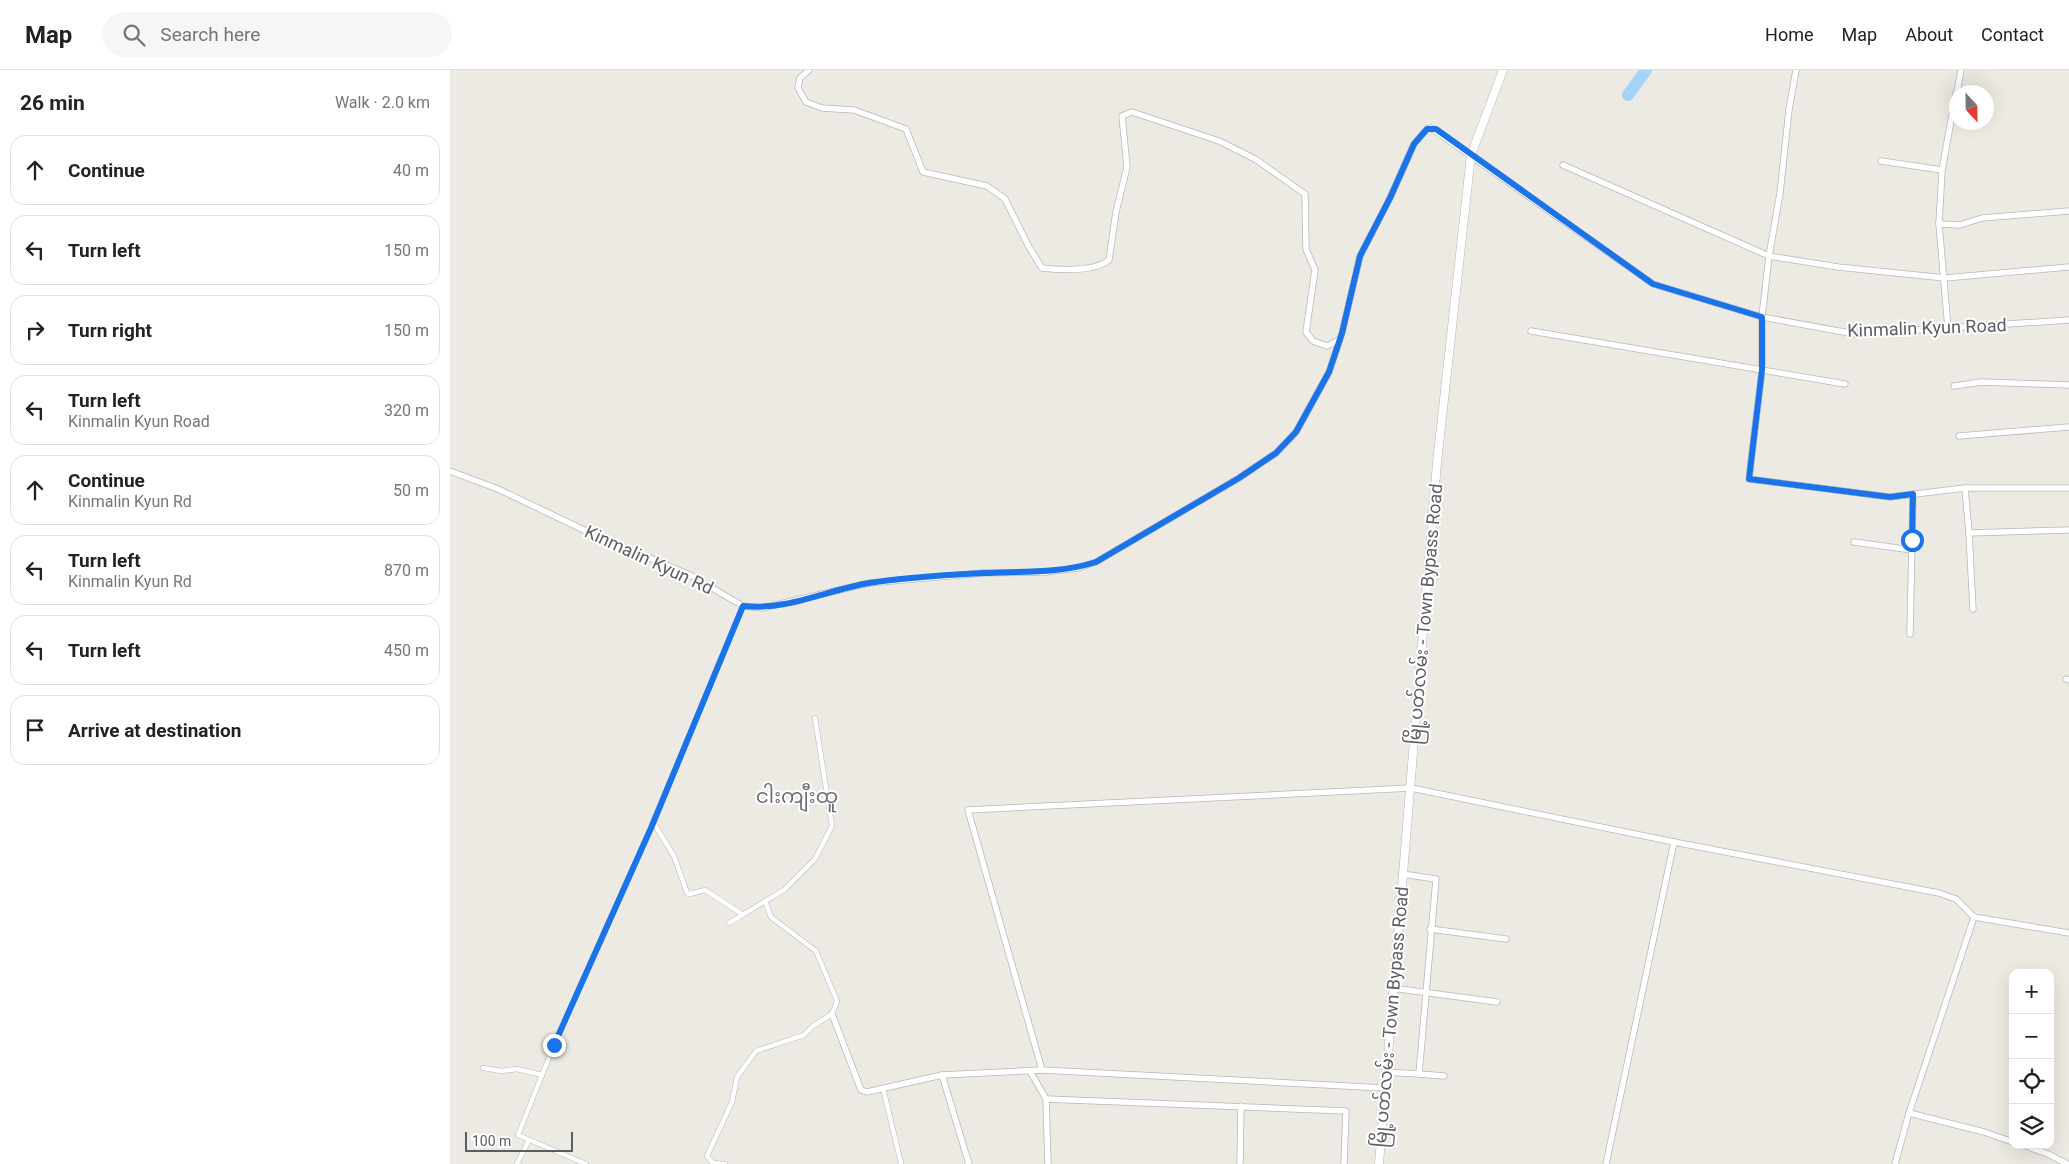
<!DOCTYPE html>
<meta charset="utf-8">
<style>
:root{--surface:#fff;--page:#f6f6f6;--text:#222;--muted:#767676;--line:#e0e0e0}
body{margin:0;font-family:Roboto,"Noto Sans Myanmar",sans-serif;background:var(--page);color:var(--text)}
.controls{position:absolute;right:15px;bottom:15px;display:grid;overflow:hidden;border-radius:10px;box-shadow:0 5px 20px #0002}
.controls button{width:45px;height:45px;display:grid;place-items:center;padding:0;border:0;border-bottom:1px solid var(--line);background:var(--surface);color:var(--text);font:25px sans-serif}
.compass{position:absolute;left:1499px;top:15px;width:45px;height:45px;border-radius:50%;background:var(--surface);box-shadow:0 5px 20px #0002;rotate:158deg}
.scale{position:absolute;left:15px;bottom:12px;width:108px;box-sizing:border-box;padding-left:5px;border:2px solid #5a5e62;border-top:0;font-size:14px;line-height:18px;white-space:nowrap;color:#5a5e62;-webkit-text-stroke:4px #fff;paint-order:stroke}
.stop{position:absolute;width:15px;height:15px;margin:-11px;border:4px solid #1a73e8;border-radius:50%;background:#fff}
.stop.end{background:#1a73e8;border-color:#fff;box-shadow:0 1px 5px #0008}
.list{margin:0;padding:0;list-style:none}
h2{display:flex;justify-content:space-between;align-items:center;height:65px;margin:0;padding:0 20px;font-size:21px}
h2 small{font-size:16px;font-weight:400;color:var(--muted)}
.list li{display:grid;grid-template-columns:32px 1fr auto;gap:15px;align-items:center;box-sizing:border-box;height:70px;margin:0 10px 10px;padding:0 10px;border:1px solid var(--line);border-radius:15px}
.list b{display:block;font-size:19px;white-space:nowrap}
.list p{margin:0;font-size:16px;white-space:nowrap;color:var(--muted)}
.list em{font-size:16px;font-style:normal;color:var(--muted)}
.icon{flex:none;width:28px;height:28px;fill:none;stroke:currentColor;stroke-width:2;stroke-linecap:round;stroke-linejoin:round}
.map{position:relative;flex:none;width:1619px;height:1094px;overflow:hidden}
header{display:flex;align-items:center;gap:30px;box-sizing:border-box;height:70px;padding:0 25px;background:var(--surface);border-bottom:1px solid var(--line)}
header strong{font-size:24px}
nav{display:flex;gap:28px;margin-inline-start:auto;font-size:18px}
.search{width:350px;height:45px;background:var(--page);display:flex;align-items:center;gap:12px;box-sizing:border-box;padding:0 18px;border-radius:28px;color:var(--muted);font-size:19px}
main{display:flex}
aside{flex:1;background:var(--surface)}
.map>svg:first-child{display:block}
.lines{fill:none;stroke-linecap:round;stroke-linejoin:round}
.river{stroke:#a5d4f9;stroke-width:12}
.pedestrian-casing{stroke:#b5b8bc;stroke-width:5.5}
.minor-casing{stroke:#b5b8bc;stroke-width:7}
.secondary-casing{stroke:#b4b7bc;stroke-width:9}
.pedestrian{stroke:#fff;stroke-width:4.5}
.minor{stroke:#fff;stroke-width:5.5}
.secondary{stroke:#fff;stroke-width:8}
.route{stroke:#1a73e8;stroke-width:6}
.labels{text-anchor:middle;stroke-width:4;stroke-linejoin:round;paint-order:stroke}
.street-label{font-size:18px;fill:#5a5e62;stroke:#fff}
.quarter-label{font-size:20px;fill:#6c7074;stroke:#fff}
</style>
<header>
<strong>Map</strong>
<div class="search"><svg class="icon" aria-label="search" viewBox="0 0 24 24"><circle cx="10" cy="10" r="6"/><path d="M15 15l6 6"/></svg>Search here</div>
<nav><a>Home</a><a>Map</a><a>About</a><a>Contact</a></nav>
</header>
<main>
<aside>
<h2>26 min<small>Walk · 2.0 km</small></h2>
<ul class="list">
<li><svg class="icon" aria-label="ahead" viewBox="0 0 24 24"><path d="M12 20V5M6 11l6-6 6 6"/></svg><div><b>Continue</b></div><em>40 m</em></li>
<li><svg class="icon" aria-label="left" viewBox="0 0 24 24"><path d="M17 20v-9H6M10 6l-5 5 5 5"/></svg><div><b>Turn left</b></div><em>150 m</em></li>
<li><svg class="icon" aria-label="right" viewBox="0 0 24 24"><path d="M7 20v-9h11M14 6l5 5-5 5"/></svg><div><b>Turn right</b></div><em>150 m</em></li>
<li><svg class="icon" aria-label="left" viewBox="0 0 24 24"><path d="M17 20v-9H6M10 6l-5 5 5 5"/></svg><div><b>Turn left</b><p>Kinmalin Kyun Road</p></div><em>320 m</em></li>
<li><svg class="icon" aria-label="ahead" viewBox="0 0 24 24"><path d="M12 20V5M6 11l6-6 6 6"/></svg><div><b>Continue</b><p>Kinmalin Kyun Rd</p></div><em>50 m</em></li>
<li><svg class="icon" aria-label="left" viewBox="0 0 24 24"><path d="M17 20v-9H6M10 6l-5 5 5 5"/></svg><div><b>Turn left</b><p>Kinmalin Kyun Rd</p></div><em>870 m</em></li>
<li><svg class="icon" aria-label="left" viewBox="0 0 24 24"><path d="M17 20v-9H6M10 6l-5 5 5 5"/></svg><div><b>Turn left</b></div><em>450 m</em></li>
<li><svg class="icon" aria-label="arrive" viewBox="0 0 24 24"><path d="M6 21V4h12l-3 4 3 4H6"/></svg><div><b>Arrive at destination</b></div></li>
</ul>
</aside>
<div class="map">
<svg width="1619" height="1094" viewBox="0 0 1619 1094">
<rect width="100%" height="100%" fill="#eceae2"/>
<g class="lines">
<polyline class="river" points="1178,25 1196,0"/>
<defs>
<g id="pedestrian">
<polyline points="203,752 224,786 237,823 240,824 255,820 292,844"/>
<polyline points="279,853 334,820 365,789 382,756 365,648"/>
<polyline points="33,998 51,1001 67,999 92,1005"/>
<polyline points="433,1018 451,1093"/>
<polyline points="67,1094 79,1070"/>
<polyline points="136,1094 68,1065 104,975 201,758 293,536"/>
<polyline points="275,1094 263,1093 257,1086 282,1032 287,1007 306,981 354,965 363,956 382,944 387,931 366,881 321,847 315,831"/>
</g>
<g id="minor">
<path d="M359,0L350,8L348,18L356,32L372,38L404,40L456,59L473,102L537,116L555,129L578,175L592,198C611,200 644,202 659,190L666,142L677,97L672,46L682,42L769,71L805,89L855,124L856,179L865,200L856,262L863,271L877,276L889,270"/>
<polyline points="1346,0 1339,40 1330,123 1319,186 1312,247 1312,300 1299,409 1440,427 1515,418 1619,418"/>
<polyline points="1507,22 1511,0"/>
<polyline points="1431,91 1492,100"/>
<polyline points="1113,95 1319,186 1388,197 1495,208 1619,197"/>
<polyline points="1489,154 1510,155 1532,148 1619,141"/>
<polyline points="1498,258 1489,154 1492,100 1506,23"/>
<polyline points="1081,261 1395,314"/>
<polyline points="1504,316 1531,312 1619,315"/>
<polyline points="1509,366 1619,357"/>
<polyline points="0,401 48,419 134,460 240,505 293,536 312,538 419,513 533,503 596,502 628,498 646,492 789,408 826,383 846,362 879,302 892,263 910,186 940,128 964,74 977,59 981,58 1203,214 1312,247 1405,264 1619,250"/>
<polyline points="1515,418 1519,463 1619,460"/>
<polyline points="1519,463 1523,539"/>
<polyline points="1404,472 1462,480"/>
<polyline points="1460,564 1463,424"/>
<polyline points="1616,609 1619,610"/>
<polyline points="980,859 1056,869"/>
<polyline points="942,918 1047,932"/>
<polyline points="382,944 411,1020 417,1022 492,1005"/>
<polyline points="580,1001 596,1029 598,1094"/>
<polyline points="935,1002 969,1004 986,809 952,804"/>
<polyline points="969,1004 994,1006"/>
<polyline points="934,1018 592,1000 518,740 961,718 1224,772 1489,823 1506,829 1524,847 1619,863"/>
<polyline points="596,1029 896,1041 894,1094"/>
<polyline points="1459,1043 1534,1062 1563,1072"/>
<polyline points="1573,1075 1598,1084 1617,1094"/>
<polyline points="519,1094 492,1005 592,1000"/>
<polyline points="790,1094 791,1036"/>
<polyline points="1156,1094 1224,772"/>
<polyline points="1445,1094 1459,1043 1524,847"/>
</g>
<polyline id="secondary" points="929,1094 987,393 1021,85 1053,0"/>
</defs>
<use href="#pedestrian" class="pedestrian-casing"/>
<use href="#minor" class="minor-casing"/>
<use href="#secondary" class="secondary-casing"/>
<use href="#pedestrian" class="pedestrian"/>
<use href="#minor" class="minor"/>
<use href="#secondary" class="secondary"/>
</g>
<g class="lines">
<path class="route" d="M104,975L201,758L293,536C336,541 377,520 419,513C456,507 496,505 533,503C572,501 608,504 646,492L789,408L826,383L846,362L879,302L892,263L910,186L940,128L964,74L977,59H986L1203,214L1312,247V300L1299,409L1440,427L1463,424L1462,470"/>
</g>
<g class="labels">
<g class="street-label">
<text transform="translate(1477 258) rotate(-2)" y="6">Kinmalin Kyun Road</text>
<text transform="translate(199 490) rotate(25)" y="6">Kinmalin Kyun Rd</text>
<text transform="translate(975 544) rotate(-85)" y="6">မြို့ပတ်လမ်း - Town Bypass Road</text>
<text transform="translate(941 947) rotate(-85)" y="6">မြို့ပတ်လမ်း - Town Bypass Road</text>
</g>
<g class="quarter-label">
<text x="347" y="733">ငါးကျီးထူ</text>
</g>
</g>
</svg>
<div class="controls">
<button>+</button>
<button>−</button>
<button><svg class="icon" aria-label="locate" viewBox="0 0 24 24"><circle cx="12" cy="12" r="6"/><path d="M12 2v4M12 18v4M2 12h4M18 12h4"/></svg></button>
<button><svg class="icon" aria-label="layers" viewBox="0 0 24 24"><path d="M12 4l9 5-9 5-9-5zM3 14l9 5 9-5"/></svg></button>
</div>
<svg class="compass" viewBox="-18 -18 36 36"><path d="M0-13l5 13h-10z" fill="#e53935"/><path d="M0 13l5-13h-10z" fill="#767676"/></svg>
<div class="scale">100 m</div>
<div class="stop" style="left:1462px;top:470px"></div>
<div class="stop end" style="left:104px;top:975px"></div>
</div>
</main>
